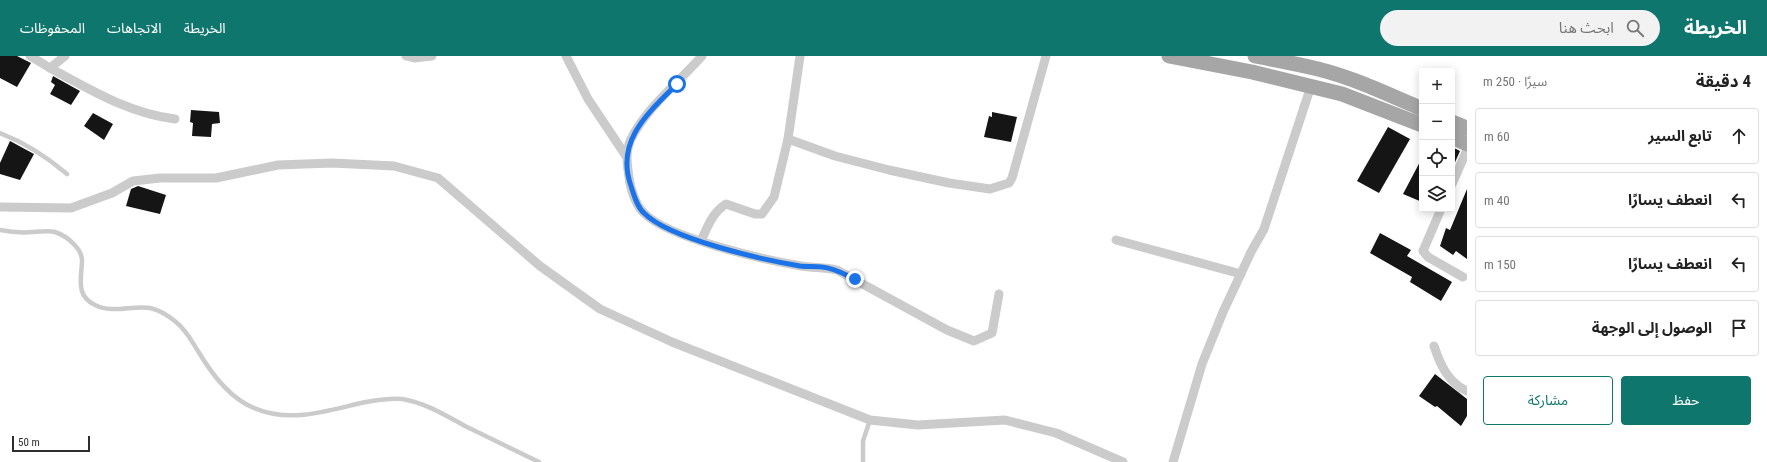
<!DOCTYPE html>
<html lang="ar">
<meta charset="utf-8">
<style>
:root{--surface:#fff;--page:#f2f2f2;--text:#222;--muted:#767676;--line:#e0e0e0;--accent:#0f766e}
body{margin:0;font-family:"Roboto Condensed","Noto Sans Arabic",sans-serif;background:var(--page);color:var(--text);direction:rtl}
.controls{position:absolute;right:12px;top:12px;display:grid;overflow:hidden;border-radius:4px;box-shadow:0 2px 10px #0003}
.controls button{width:36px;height:36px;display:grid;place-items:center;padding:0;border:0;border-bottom:1px solid var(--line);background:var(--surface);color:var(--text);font:20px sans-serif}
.scale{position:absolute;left:12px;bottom:10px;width:78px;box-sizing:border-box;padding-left:4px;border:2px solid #2e2e2e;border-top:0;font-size:11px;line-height:14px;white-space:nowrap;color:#2e2e2e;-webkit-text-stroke:3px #fff;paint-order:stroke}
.stop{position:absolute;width:12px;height:12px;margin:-9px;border:3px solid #1a73e8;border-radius:50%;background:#fff}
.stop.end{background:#1a73e8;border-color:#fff;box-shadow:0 1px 4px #0008}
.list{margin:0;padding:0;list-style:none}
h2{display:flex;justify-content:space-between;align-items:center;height:52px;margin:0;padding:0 16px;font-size:17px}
h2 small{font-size:13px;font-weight:400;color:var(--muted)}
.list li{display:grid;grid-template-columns:26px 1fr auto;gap:12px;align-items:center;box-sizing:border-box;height:56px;margin:0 8px 8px;padding:0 8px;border:1px solid var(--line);border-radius:4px}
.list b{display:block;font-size:15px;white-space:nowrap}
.list em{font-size:13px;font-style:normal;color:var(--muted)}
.actions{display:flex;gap:8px;padding:12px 16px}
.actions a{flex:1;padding:9px 0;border:1px solid var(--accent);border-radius:4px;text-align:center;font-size:14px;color:var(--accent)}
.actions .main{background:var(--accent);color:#fff}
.icon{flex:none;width:22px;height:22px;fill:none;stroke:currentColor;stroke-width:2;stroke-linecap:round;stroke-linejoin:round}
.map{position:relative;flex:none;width:1467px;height:406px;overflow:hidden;direction:ltr}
header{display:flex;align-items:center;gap:24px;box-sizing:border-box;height:56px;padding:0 20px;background:var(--accent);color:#fff}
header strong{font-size:19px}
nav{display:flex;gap:22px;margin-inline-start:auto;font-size:14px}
.search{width:280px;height:36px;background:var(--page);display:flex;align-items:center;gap:10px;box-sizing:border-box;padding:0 14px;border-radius:22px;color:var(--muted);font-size:15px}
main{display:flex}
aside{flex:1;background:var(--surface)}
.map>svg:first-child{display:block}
.building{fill:#151515}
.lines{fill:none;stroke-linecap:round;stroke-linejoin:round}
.service{stroke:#cbcbcb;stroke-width:4.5}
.minor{stroke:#cbcbcb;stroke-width:9}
.primary{stroke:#a6a6a6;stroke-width:15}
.route{stroke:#1a73e8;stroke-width:5}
</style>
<header>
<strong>الخريطة</strong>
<div class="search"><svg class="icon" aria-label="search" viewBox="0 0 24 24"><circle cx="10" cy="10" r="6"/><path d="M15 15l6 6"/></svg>ابحث هنا</div>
<nav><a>الخريطة</a><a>الاتجاهات</a><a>المحفوظات</a></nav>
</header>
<main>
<aside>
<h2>4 دقيقة<small>سيرًا · 250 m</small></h2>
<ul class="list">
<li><svg class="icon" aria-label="ahead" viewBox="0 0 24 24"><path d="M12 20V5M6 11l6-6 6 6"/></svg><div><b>تابع السير</b></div><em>60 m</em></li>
<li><svg class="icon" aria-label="left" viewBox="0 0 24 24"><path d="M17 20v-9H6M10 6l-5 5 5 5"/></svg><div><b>انعطف يسارًا</b></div><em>40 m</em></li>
<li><svg class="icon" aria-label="left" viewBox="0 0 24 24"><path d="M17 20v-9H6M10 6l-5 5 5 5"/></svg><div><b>انعطف يسارًا</b></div><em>150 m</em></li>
<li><svg class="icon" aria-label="arrive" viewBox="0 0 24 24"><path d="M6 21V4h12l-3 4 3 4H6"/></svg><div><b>الوصول إلى الوجهة</b></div></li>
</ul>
<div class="actions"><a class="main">حفظ</a><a>مشاركة</a></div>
</aside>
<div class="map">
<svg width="1467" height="406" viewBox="0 0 1467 406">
<rect width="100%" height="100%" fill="#fff"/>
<g class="building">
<polygon points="0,0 17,0 31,7 17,31 0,22"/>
<polygon points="53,20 80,35 71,49 50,38 55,29 51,26"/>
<polygon points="191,54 219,56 220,67 212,68 211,81 192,80 193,67 190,66"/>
<polygon points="992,56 1017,61 1011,86 984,81 989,60 992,61"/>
<polygon points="93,57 113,68 104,84 84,70"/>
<polygon points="1388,71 1410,83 1379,137 1357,125"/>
<polygon points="10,85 34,98 20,124 0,118 0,107"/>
<polygon points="1452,91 1460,95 1452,113"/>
<polygon points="1422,102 1422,146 1403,138"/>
<polygon points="138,130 166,139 160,158 126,150 131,133"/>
<polygon points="1467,133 1467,203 1456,195 1453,199 1440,190 1446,172 1450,174"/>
<polygon points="1380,177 1411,194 1407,200 1452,226 1441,245 1410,226 1412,221 1370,197"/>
<polygon points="1435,318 1467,343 1467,360 1461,370 1437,350 1435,351 1419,340"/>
</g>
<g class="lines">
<g class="service">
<path d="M0,77C26,87 46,100 67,118"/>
<path d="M0,174C10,176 22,177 33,176C41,176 48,174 55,176C67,180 83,193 82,206C81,224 76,240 95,249C113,258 132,249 150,252C159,254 170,261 176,266C186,274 191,284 198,295C211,317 229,342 254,352C292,368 328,354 366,346C378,344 391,342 402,343C426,347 445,359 465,370C490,382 514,394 539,406"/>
<polyline points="863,406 863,385 870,364"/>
</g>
<g class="minor">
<polyline points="30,0 50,12 65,0"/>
<polyline points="406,0 414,2 432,0"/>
<polyline points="566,0 588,43 626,100"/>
<path d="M702,0C679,26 647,51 631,83C625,96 627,107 629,121C630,132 636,150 644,157C668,182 765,204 801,210C813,212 825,211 837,214L947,274L974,285L992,277L999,238"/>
<polyline points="800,0 788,83 835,100 889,114 949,127 990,133 1009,127 1012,122 1046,0"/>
<path d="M50,12C91,34 128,57 175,63"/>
<polyline points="1452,128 1467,94"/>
<polyline points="0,151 71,152 112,137 133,125 160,122 216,122 278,109 332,107 394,110 438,122 540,210 600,253 672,286 870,364 918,369 1005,364 1056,377 1123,406"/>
<polyline points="1441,153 1423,195 1428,201 1463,221"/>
<polyline points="1116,184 1241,218"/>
<path d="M701,185C708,170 712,157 726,148L755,158H762L774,141L788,83"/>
<path d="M1434,290C1440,308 1448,327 1467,335"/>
<polyline points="1173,406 1202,308 1223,256 1251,196 1264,173 1311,30"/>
</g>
<g class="primary">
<polyline points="1169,0 1252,16 1342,38 1422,69"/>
<path d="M1255,0C1276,4 1297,8 1318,13C1354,22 1388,38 1422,53"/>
<polyline points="1452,66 1467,72"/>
<polyline points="1452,81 1467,88"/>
</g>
</g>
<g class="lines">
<path class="route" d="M677,28C648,57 615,85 631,130C634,139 637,151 644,157C669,183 764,204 800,210C807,211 815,210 822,211C834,212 844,218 855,223"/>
</g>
</svg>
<div class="controls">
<button>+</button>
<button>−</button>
<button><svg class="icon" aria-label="locate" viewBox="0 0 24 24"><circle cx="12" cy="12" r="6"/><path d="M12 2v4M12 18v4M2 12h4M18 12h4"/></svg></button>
<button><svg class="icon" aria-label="layers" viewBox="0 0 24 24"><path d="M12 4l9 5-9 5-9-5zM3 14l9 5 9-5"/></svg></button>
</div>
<div class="scale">50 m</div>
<div class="stop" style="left:677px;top:28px"></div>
<div class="stop end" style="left:855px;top:223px"></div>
</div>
</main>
